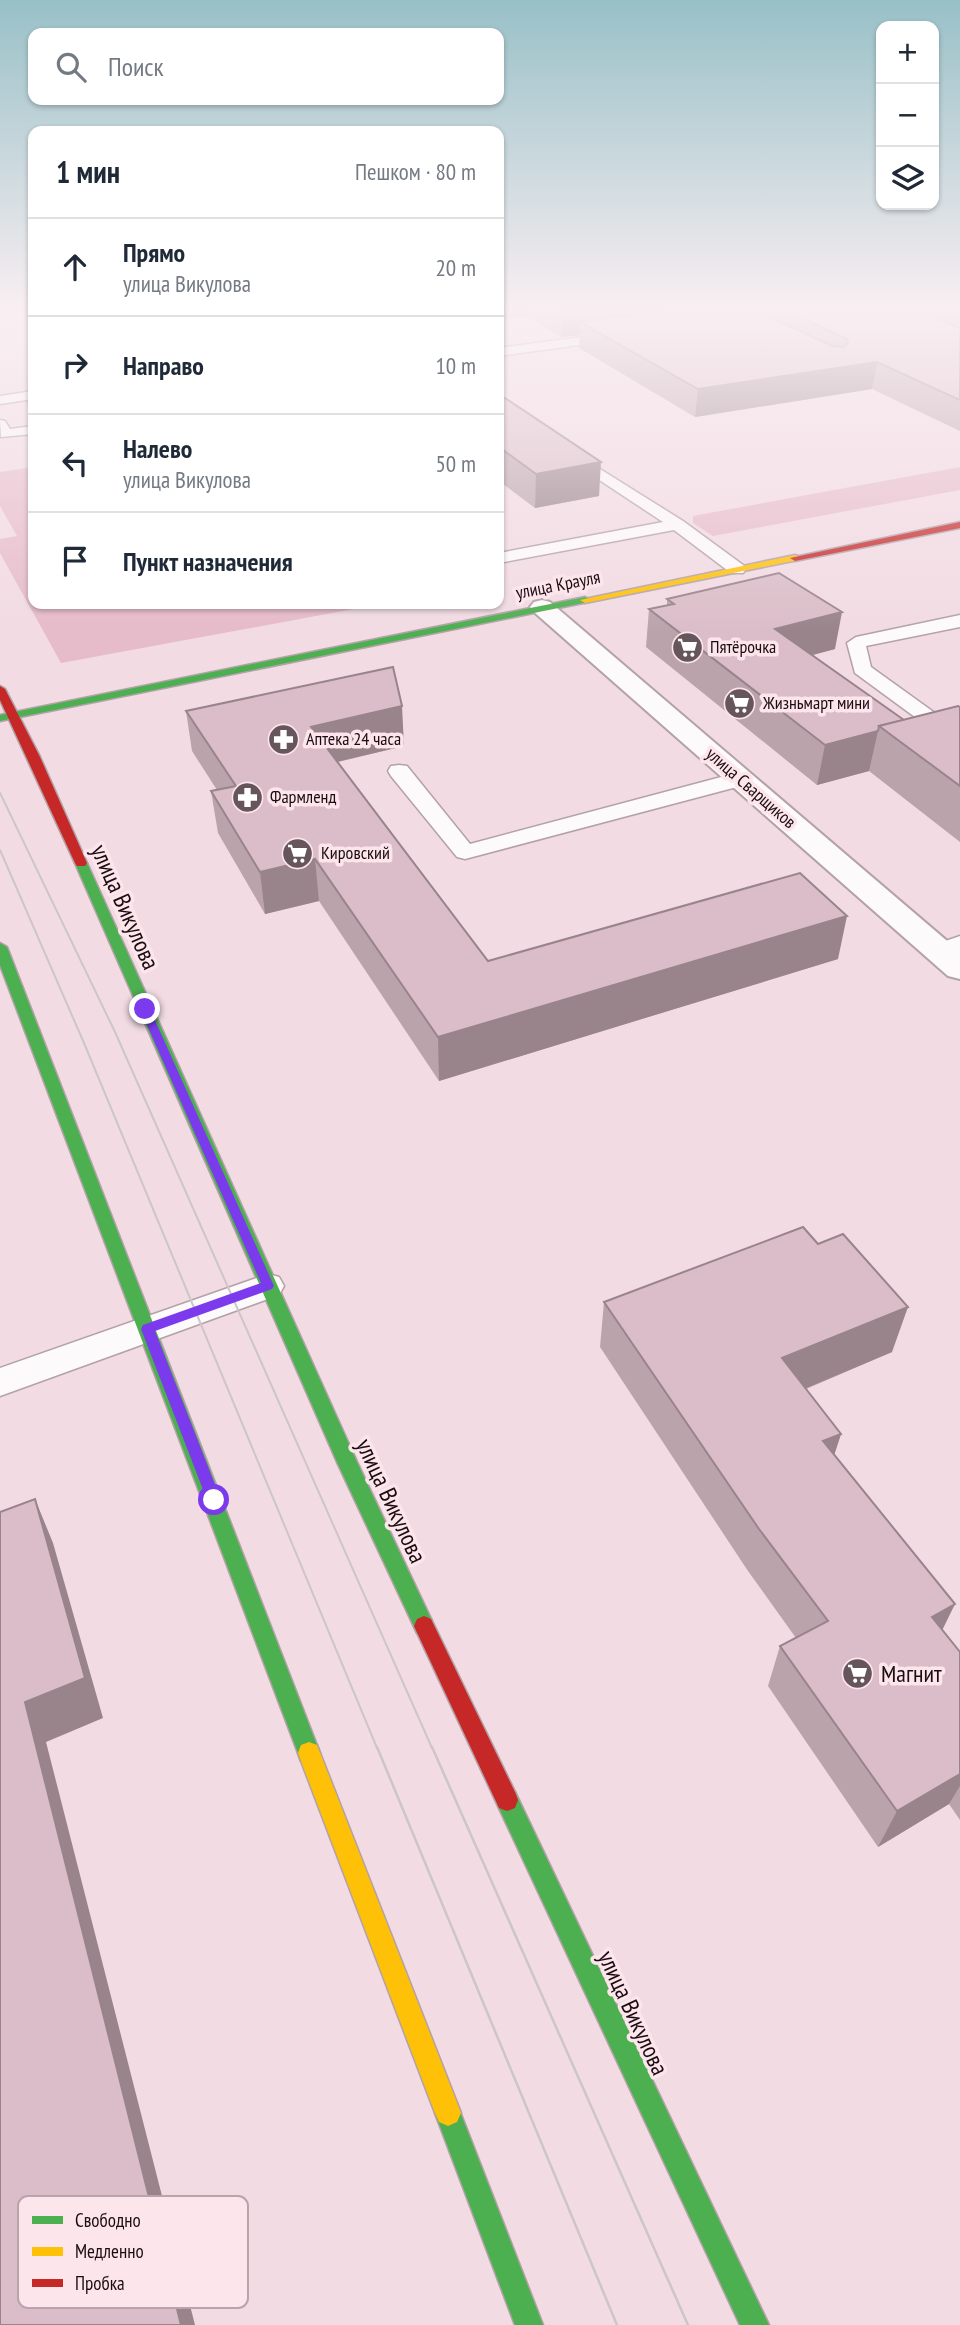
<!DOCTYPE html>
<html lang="ru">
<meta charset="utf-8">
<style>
:root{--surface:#fff;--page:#f6f6f7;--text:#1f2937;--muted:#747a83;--line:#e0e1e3}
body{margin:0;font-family:"PT Sans Narrow",sans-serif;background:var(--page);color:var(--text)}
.controls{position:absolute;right:21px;top:21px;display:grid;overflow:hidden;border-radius:14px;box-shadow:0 2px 5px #0004}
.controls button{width:63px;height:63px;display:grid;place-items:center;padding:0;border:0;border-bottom:2px solid var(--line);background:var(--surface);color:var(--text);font:35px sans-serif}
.stop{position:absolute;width:21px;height:21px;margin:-16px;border:5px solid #7c3aed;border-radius:50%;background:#fff}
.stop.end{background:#7c3aed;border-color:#fff;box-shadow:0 2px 7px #0008}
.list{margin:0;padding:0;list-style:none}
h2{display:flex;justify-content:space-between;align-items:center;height:91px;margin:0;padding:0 28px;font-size:30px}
h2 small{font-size:23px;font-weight:400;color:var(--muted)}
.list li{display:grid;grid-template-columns:46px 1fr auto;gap:21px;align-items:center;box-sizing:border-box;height:98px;padding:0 28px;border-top:2px solid var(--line)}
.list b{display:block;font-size:26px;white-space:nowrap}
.list p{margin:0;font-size:23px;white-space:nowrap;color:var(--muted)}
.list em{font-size:23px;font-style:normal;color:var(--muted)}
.icon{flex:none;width:38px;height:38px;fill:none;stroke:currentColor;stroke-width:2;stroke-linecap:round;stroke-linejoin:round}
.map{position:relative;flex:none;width:960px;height:2325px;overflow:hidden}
.search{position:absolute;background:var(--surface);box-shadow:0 2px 5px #0004;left:28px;top:28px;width:476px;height:77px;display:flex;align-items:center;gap:18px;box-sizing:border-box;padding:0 24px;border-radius:14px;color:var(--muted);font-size:26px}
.panel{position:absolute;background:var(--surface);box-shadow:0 2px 5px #0004;left:28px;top:126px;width:476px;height:483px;border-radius:14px}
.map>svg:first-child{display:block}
.green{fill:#e6bbca}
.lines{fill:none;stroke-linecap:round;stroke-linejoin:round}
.lane-casing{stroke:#b3a2a8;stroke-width:3}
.street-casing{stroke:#b3a2a8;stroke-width:4}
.fast-casing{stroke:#b3a2a8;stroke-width:3}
.slow-casing{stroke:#b3a2a8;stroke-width:3}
.jam-casing{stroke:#b3a2a8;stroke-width:3}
.lane{fill:#fdfafb;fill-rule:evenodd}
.street{fill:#fdfafb;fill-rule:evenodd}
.fast{fill:#4caf50;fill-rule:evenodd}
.slow{fill:#ffc107;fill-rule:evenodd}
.jam{fill:#c62828;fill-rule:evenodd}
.tram-far1{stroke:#cdc6c8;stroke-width:2}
.tram{stroke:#cdc6c8;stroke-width:2.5}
.wall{fill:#bba3ac}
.shaded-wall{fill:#99848c}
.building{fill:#dabdc8;stroke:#99848c;stroke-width:2}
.route{fill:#7c3aed}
.labels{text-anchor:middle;stroke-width:7;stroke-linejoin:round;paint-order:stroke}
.far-street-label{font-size:18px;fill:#1a0d12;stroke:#fde5ec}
.far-poi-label{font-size:18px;fill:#1a0d12;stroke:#fde5ec;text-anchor:start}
.near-street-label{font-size:24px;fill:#1a0d12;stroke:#fde5ec}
.near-poi-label{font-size:24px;fill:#1a0d12;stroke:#fde5ec;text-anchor:start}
.key{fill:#fde5ec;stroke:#b9a4ab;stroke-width:2}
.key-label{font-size:19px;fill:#1a0d12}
</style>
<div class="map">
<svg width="960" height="2325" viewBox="0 0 960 2325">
<rect width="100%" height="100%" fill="#f2dbe3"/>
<g class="green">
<polygon points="33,467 33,604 381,604 61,663 0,553 0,539 17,536 0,506 0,472"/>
<polygon points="960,467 960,490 713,536 693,523 693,516"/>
</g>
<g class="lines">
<defs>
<g id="lane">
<polygon points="20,307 32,307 33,320 29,319"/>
<polygon points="619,332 625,336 623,339 499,356 499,348"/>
<polygon points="33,391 33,399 0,404 0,396"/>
<polygon points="0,420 5,421 10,429 33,426 33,434 1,437"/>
<polygon points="568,449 683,521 743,565 746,569 743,573 731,573 674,530 499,563 499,553 663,522 563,456 561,453"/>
<polygon points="960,615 960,627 866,646 871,667 960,731 960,747 953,745 855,673 847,643 856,637"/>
<polygon points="399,765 407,766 470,844 740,772 748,774 751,779 748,784 465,859 457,857 391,776 388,771 391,766"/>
<polygon points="960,936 960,952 940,959 931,956 927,951 931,946"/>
<polygon points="268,1274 279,1277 284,1286 279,1295 0,1396 0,1368"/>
</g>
<polygon id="street" points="542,600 550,602 960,952 960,979 948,976 534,612 530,607 534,602"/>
<g id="fast">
<polygon points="585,597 590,600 588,602 0,721 0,715"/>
<polygon points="81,859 87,863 357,1462 431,1619 434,1626 431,1633 424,1636 417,1633 337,1462 75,863"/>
<polygon points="0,943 7,947 320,1753 317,1761 309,1764 301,1761 298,1753 0,965"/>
<polygon points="507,1789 515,1792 769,2325 740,2325 499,1808 496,1800 499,1792"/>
<polygon points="448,2100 457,2104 543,2325 515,2325 435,2113 439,2104"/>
</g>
<g id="slow">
<polygon points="795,555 798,556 798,560 585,603 580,600"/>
<polygon points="309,1742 317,1745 320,1753 461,2113 457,2122 448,2126 439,2122 435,2113 298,1753 301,1745"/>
</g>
<g id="jam">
<polygon points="960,522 960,528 795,561 790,558"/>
<polygon points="0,686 5,689 40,757 87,863 85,866 77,866 75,863 0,700"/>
<polygon points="424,1616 431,1619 515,1792 518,1800 515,1808 507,1811 499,1808 414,1626 417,1619"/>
</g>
</defs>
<use href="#lane" class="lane-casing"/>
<use href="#street" class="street-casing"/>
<use href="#fast" class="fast-casing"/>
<use href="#slow" class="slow-casing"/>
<use href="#jam" class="jam-casing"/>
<use href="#lane" class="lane"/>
<use href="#street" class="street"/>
<use href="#fast" class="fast"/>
<use href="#slow" class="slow"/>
<use href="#jam" class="jam"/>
<g class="tram-far1">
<polyline points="0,793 115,1032 432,1748"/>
<polyline points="0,850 84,1043 377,1748"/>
</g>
<g class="tram">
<polyline points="377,1747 617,2325"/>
<polyline points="432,1747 688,2325"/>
</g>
</g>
<g class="wall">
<polygon points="499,307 960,307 960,431 872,389 695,417 579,348 580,335 561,337 526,316 499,319"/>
<polygon points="499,399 599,496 535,508 499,481"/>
<polygon points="667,599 835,649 813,655 904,720 960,707 960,842 869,771 817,785 646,647 649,609 667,605"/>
<polygon points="186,711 404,746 338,762 488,961 838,959 439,1081 319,901 265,914 218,833 211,791 217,790 192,751"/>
<polygon points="818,1244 892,1352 806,1389 841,1434 834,1455 942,1630 960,1652 960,1820 949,1804 878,1847 768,1686 780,1646 796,1638 748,1571 600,1347 604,1302"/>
</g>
<g class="shaded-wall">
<polygon points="499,307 526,307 526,316 499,319"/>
<polygon points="597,307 739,307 580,322 580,335 561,337 562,311"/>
<polygon points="877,362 872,389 695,417 698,389"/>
<polygon points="601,462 599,496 535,508 536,474"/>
<polygon points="842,612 835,649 770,666 775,629"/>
<polygon points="402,706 404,746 315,767 311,727"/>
<polygon points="878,731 869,771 817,785 825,745"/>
<polygon points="315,859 319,901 265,914 260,872"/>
<polygon points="847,916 838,959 439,1081 438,1037"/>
<polygon points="908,1307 892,1352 771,1403 782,1358"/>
<polygon points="841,1434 827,1477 823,1441"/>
<polygon points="35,1499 53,1543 103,1718 46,1742 195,2325 181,2325 25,1702"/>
<polygon points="955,1604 935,1645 932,1617"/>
<polygon points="960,1774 960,1786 949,1804 878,1847 897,1811"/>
</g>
<g class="building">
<polygon points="554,307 597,307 562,311"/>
<polygon points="695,307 749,307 832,346 843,347 848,343 847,339 779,307 908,307 960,328 960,400 877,362 698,389 580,322"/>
<polygon points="938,307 960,307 960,316"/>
<polygon points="505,398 601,462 536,474 499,447 499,399"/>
<polygon points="779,573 842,612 775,629 904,720 879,726 878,731 825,745 649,609 674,604 667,599"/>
<polygon points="393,667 402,706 311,727 488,961 800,873 847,916 438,1037 315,859 260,872 211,791 236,786 186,711"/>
<polygon points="958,706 960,707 960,786 879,726"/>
<polygon points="803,1227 818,1244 843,1234 908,1307 782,1358 841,1434 823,1441 955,1604 932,1617 960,1652 960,1774 897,1811 780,1646 828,1621 759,1529 604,1302"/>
<polygon points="35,1499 85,1678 25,1702 181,2325 0,2325 0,1512"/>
</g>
<linearGradient id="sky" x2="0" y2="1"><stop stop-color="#98c0c7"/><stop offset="0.49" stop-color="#f9eff2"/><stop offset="1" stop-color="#f9eff2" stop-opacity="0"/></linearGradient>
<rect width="960" height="632" fill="url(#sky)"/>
<polygon class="route" points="141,1007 150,1009 274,1286 272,1289 155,1331 221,1500 214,1506 207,1500 141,1329 143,1325 261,1283 140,1009"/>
<defs>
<symbol id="supermarket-disc" viewBox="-11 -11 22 22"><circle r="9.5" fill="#66555b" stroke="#fde5ec"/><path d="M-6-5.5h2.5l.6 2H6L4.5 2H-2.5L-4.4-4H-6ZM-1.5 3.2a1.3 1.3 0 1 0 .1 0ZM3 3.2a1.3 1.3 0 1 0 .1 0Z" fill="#fff"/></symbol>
<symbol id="pharmacy-disc" viewBox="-11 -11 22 22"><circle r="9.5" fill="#66555b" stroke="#fde5ec"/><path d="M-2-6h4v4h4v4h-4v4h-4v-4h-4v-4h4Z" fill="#fff"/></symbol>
</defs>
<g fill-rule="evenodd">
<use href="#supermarket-disc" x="670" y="630" width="35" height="35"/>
<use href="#supermarket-disc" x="722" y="686" width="35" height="35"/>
<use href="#pharmacy-disc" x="266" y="722" width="35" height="35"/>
<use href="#pharmacy-disc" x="230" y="780" width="35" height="35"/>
<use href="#supermarket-disc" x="280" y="836" width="35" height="35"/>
<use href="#supermarket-disc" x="840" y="1656" width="35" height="35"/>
</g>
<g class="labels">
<g class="far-street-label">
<text transform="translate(558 585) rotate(-11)" y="6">улица Крауля</text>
<text transform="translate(751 788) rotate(41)" y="6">улица Сварщиков</text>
</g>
<g class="far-poi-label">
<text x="710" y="653">Пятёрочка</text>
<text x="763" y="709">Жизньмарт мини</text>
<text x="306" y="745">Аптека 24 часа</text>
<text x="270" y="803">Фармленд</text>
<text x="321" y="859">Кировский</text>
</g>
<g class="near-street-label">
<text transform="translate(125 907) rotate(66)" y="8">улица Викулова</text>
<text transform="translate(391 1501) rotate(65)" y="8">улица Викулова</text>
<text transform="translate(633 2013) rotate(65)" y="8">улица Викулова</text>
</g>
<g class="near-poi-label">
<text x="881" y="1682">Магнит</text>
</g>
</g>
<rect x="18" y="2196" width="230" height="112" rx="10" class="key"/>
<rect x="32" y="2216" width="31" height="8" fill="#4caf50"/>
<rect x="32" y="2247" width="31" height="9" fill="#ffc107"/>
<rect x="32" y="2279" width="31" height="8" fill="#c62828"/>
<g class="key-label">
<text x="75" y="2227">Свободно</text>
<text x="75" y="2258">Медленно</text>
<text x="75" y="2290">Пробка</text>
</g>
</svg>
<div class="controls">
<button>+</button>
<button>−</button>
<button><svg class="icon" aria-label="layers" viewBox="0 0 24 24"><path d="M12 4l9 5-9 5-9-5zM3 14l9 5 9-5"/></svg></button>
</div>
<div class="stop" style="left:214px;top:1500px"></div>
<div class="stop end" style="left:145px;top:1009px"></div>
<div class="search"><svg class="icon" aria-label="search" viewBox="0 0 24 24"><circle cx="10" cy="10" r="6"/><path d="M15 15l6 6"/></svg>Поиск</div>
<section class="panel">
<h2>1 мин<small>Пешком · 80 m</small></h2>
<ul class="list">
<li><svg class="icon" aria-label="ahead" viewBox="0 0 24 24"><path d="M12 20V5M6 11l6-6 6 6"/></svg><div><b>Прямо</b><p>улица Викулова</p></div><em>20 m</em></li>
<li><svg class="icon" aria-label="right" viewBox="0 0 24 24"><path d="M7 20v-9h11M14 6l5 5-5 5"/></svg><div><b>Направо</b></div><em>10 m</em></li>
<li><svg class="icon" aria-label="left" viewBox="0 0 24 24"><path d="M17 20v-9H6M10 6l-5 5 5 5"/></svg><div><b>Налево</b><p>улица Викулова</p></div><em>50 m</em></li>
<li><svg class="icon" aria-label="arrive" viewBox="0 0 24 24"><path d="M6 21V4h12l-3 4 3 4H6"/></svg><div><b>Пункт назначения</b></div></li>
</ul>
</section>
</div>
